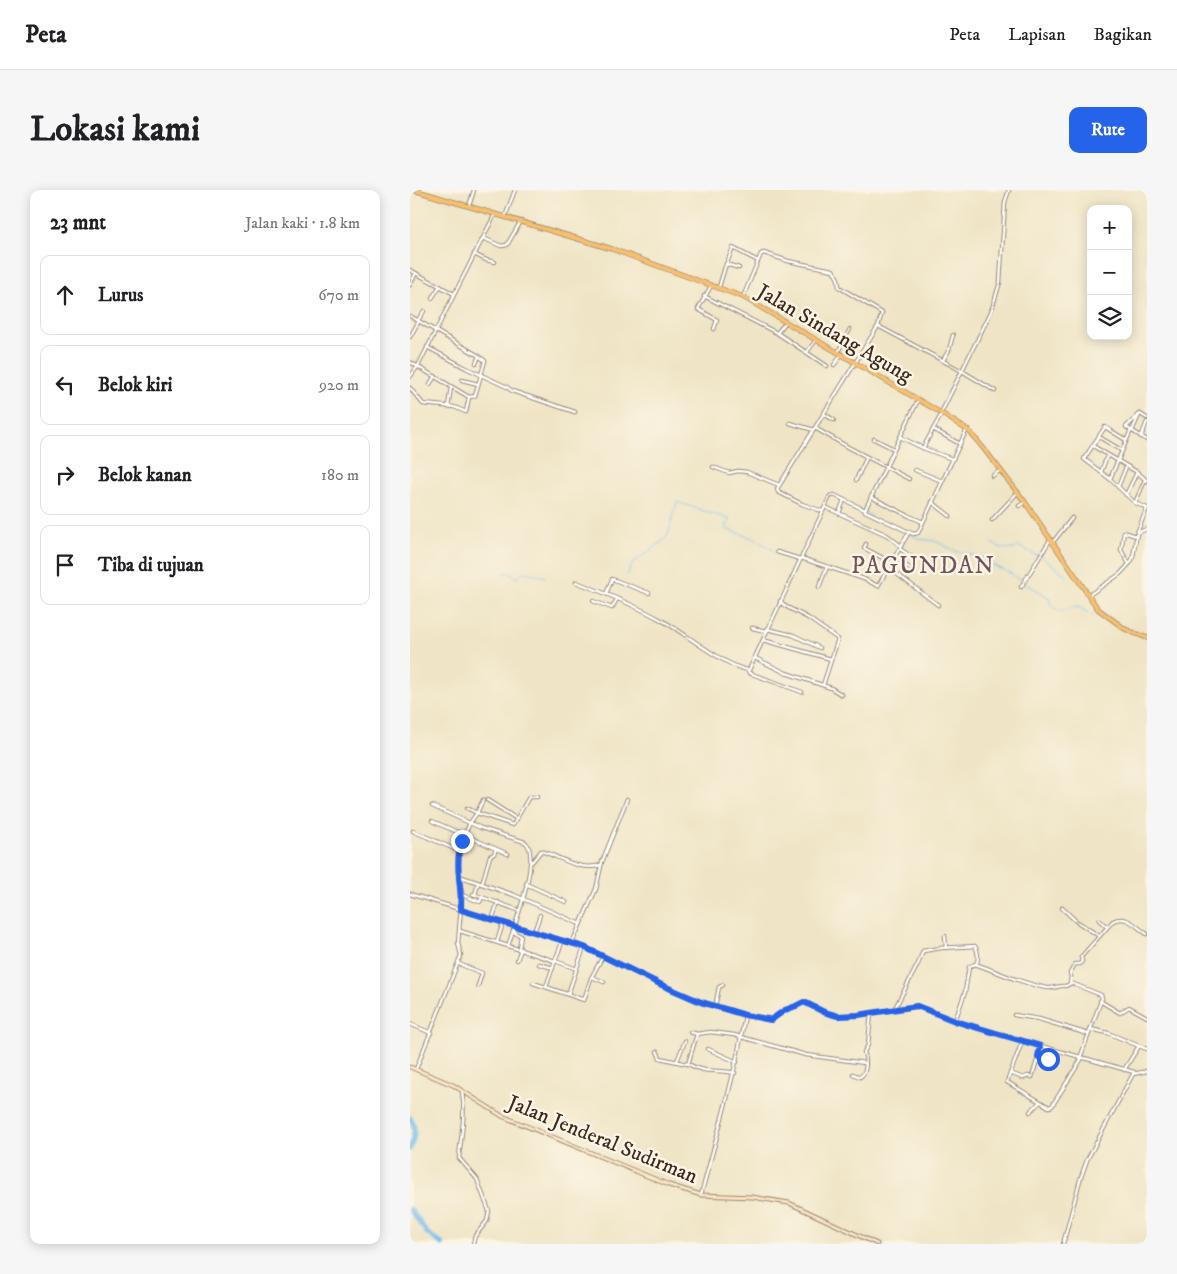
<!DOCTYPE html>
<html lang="id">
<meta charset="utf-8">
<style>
:root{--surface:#fff;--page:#f6f6f6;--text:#202124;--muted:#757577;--line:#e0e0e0;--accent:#2563eb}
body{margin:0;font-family:"IM FELL DW Pica",serif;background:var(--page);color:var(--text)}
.controls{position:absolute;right:15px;top:15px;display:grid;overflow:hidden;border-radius:10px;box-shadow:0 2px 12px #0003}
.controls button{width:45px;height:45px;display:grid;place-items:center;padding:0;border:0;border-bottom:1px solid var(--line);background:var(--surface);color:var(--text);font:25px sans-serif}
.stop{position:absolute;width:15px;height:15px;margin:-11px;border:4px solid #2563eb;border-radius:50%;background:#fff}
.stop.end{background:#2563eb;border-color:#fff;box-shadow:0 1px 5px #0008}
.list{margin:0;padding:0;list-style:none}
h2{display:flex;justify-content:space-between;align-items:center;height:65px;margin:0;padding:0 20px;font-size:21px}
h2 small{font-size:16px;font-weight:400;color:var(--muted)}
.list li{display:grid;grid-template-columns:32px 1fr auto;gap:15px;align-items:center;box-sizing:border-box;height:80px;margin:0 10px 10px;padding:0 10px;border:1px solid var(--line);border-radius:10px}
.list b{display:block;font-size:19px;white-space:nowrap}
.list em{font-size:16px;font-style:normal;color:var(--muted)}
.icon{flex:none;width:28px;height:28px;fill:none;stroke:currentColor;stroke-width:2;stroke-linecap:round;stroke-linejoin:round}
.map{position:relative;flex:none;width:737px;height:1054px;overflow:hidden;border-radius:10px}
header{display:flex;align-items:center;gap:30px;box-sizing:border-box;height:70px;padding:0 25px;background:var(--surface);border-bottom:1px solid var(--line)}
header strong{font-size:24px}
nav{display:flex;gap:28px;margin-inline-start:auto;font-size:18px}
.intro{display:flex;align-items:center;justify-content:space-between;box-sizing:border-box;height:120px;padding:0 30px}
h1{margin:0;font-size:35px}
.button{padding:12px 22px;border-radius:10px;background:var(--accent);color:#fff;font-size:18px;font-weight:700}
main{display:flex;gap:30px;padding:0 30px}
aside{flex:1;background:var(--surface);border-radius:10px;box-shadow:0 2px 12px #0003}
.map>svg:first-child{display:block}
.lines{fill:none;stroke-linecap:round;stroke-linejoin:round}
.stream{stroke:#75c0ee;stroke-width:1}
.river{stroke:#75c0ee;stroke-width:5}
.minor-casing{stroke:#958772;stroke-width:4.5}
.secondary-casing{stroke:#958772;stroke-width:5}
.primary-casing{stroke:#958772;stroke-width:5.5}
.minor{stroke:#fff;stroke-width:2.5}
.secondary{stroke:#fde5c5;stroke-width:3}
.primary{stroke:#f9bf6d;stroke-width:4}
.route{stroke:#2563eb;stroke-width:6}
.labels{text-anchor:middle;stroke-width:5;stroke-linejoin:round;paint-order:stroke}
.street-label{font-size:21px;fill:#3b2a1e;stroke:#fcf5e5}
.quarter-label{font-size:24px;letter-spacing:1px;fill:#75535d;stroke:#fcf5e5}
</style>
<header>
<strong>Peta</strong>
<nav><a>Peta</a><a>Lapisan</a><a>Bagikan</a></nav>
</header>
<div class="intro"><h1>Lokasi kami</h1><a class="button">Rute</a></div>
<main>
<aside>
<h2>23 mnt<small>Jalan kaki · 1.8 km</small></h2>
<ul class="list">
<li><svg class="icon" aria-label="ahead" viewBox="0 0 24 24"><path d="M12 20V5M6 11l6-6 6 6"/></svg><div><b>Lurus</b></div><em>670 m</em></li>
<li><svg class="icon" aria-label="left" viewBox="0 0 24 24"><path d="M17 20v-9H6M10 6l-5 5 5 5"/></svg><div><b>Belok kiri</b></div><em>920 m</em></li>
<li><svg class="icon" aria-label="right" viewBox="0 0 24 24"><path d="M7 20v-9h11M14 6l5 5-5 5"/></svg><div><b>Belok kanan</b></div><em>180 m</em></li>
<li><svg class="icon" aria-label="arrive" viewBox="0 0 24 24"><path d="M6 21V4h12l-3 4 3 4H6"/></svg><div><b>Tiba di tujuan</b></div></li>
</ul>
</aside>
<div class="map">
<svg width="737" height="1054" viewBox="0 0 737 1054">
<rect width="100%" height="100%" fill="#fcf5e5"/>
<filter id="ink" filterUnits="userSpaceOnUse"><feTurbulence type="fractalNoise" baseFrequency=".02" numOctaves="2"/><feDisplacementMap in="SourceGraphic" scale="10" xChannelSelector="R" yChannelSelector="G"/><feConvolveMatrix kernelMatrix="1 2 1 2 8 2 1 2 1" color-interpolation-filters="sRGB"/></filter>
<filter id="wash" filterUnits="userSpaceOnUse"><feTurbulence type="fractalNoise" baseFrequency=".0096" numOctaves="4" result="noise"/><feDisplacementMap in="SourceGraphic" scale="20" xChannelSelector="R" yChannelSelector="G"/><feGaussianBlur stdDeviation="1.12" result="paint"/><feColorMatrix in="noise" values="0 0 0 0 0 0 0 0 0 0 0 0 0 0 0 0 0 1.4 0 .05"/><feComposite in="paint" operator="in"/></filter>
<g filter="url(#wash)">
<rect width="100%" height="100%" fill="#efe4c5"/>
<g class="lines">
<g class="stream">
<polyline points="434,313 462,326"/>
<polyline points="499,344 510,349 525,351 548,362 578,369 584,376 600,383 612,392"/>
<path d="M582,353C589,359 596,359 605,359L608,356L628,366"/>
<polyline points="631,366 657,386"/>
<path d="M94,384L98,382L107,389L113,382C120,382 128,386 135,387"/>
<polyline points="217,385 223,373 253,351 258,345 267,312 319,329 316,339 343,348 363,360"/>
<polyline points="615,394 629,401 639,408 641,416 649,421 668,417 684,426"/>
</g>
<g class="river">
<path d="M0,928C7,937 4,948 0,959"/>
<polyline points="0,1019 17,1043 32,1054"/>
</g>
</g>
</g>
<g filter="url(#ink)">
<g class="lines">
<defs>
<g id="minor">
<polyline points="59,16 64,0"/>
<polyline points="95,27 105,0"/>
<polyline points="73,48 91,56 97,55 111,31"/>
<polyline points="64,64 76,70 85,72"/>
<polyline points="316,74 329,78"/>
<polyline points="0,80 44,104"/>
<polyline points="0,95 6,83"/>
<polyline points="301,96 288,119 307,130 304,139"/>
<polyline points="309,97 315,77 323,58 348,71"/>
<polyline points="294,106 367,143 376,132"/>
<polyline points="333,107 351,64 354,63 378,71 423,80 428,89 429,97 472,123 468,136"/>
<polyline points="22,108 30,96"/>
<polyline points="0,126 69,166 75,171 65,206 59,207"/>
<polyline points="8,130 14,121"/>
<polyline points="367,143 417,176"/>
<polyline points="0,147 9,131"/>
<polyline points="17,157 56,178 97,197 102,201 165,222"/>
<polyline points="397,162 406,150"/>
<polyline points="428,162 440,139"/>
<polyline points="533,170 539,160 543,145"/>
<polyline points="0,172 59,207 56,222 44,217 13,214 0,198"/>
<polyline points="66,173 69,166"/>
<polyline points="424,175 432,164"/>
<polyline points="0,187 8,176 85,24"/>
<polyline points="52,190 68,194"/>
<polyline points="20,194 25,186"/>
<polyline points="38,217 41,197"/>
<polyline points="531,223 581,122 590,92 595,12 599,0"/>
<polyline points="414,224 424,230"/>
<polyline points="730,224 716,237 737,250"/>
<polyline points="730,224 737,228"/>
<polyline points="380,233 404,240"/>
<polyline points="405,238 438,257 499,289"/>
<polyline points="523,239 550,254"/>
<polyline points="721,240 700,289 725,313 737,318"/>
<polyline points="722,241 729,225"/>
<polyline points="490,247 513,258 532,223"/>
<polyline points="689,247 711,260"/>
<polyline points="731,247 737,232"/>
<polyline points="464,249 484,259"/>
<polyline points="683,256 727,282 737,291"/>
<polyline points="513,258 542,269"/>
<polyline points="303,277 319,283 328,281 337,282 369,295"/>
<polyline points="505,280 532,291"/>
<polyline points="691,282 697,266"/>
<polyline points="582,286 591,280"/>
<polyline points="700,289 674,269 695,237 716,250"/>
<polyline points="446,290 457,267"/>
<polyline points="708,297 716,277"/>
<polyline points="716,305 727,282"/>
<polyline points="461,307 499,326 513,332"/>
<polyline points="522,312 540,326"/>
<polyline points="725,313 735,290"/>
<polyline points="609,316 615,312"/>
<polyline points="415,317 477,345 491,356"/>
<polyline points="412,321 392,314 368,302 367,299 468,136 552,181 585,201"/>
<polyline points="455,321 503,344 508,343 557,239"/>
<polyline points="429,323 434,310"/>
<polyline points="582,330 608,302"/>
<polyline points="727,343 737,339"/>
<polyline points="643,352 662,328"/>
<polyline points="456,354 454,358 482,373"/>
<polyline points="490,359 505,369"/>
<polyline points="367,362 390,369"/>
<polyline points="391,368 454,389 468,396 499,342"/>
<polyline points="485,368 504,381"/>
<polyline points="719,374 711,360 714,342 726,346"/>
<polyline points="479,378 528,415"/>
<path d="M166,392C195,403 225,415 253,431C275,443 317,478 339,480L420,306L424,305L455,320L508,210"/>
<polyline points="409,397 417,377"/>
<polyline points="611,397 640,350"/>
<polyline points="196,404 202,389 239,403"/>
<polyline points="679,405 710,384 721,372 723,367 727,343 737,318"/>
<polyline points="183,411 202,418 207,409"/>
<polyline points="370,411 375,416 398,428 428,449 413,495"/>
<polyline points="342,438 356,441"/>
<polyline points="357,439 383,445 410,458"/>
<polyline points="353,450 421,469"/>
<polyline points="345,468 376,483 421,498 432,505"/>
<polyline points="338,480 339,483 342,484 392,502"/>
<polyline points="77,610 107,629"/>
<path d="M22,616L71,638L115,652C132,664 104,737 98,756L50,741"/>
<polyline points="57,618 67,623 73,610"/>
<polyline points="22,631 98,664"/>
<polyline points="3,641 49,661"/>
<path d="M122,672L131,661C151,667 170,682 191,675"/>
<polyline points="49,686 104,705 170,734"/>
<polyline points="72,694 80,666 84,664 86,659"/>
<polyline points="116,694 156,712"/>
<polyline points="0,704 174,757 254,796 291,812 335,825 362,829 375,820 386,816 394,812 414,822 428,826 448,825 507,816 560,836 724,882"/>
<polyline points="63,704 108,720"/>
<polyline points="52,705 70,712 72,707"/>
<polyline points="65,705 68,693"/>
<polyline points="652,718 666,731 689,746"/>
<polyline points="82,730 88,712"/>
<polyline points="689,730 697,737"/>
<polyline points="103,738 105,740 105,743 111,746 109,758"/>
<polyline points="124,742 130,725"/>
<polyline points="535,746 536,758"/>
<polyline points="87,752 93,733"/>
<polyline points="162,753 186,699 192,672 217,609"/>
<polyline points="98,756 145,771 153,750"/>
<polyline points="107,770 111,759"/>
<polyline points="49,774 72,783 68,796"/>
<polyline points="129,774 143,778"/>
<path d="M565,774C589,782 612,794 637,798C644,799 649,795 656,796L661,793L691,805L692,808L670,868"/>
<polyline points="167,779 145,771 136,797 174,810 181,788 193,766"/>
<polyline points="182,787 194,792"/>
<polyline points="123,793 136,797"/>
<path d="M660,793L661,787L660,783L665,774H670L672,771L671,767L703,731C717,724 726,737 737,744"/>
<polyline points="158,804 174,757"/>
<polyline points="690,811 710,823 719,817 737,827"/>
<polyline points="305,817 309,797 313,795"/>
<path d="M485,818L508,774L513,761L531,758L565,756C568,760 569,770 566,774C564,775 561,775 559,777L555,802L545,831"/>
<polyline points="604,825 629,829 678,844"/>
<polyline points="0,834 21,843"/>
<polyline points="680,839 698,843 729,856 714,880"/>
<polyline points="280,842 287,844"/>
<polyline points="612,852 597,892 639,917 642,916 672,868"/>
<polyline points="729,856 737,859"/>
<polyline points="630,857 628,867 638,869 642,860"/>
<polyline points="298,859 327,872"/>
<polyline points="247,861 250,868 277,874"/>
<polyline points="267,871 275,851"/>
<polyline points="6,879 51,765 48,753 52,705 48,682 48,666 54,646 60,633 67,623 103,635 119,607 127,607"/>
<path d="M325,883C306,879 296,884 278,874L287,844L301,842L324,845L396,865L455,873"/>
<polyline points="600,883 613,888 618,886 622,887 628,867"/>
<path d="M443,884L450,887C457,883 457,870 454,862L458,855L461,823"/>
<path d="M52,901C56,924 51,945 49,968L67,989L79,1021L77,1031L65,1046L63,1054"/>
<polyline points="620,922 630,912"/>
<path d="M291,1005C307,945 325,886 335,825"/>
<polyline points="653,1054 670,990 677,970 723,884 737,881"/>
</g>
<polyline id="secondary" points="0,877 43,895 92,926 259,995 291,1005 342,1007 379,1013 467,1054"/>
<polyline id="primary" points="4,0 202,59 333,107 531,223 559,241 574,259 615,312 688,419 715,439 737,448"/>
</defs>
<use href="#minor" class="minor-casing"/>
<use href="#secondary" class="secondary-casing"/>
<use href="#primary" class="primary-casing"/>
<use href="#minor" class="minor"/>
<use href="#secondary" class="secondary"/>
<use href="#primary" class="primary"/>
</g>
</g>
<g class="lines" filter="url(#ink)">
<path class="route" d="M52,651C44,674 52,697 51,720L174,757L254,796L291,812L335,825L361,830L375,820L386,816L394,812L414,822L428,826L448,825L507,816L545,831L630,856L628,867L638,869"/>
</g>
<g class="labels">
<g class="street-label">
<text transform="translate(425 143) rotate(30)" y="7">Jalan Sindang Agung</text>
<text transform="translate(193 949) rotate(22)" y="7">Jalan Jenderal Sudirman</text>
</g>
<g class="quarter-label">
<text x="513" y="383">PAGUNDAN</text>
</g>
</g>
</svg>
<div class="controls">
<button>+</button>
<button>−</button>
<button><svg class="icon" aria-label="layers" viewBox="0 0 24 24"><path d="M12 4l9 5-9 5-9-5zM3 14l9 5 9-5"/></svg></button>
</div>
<div class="stop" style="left:638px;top:869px"></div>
<div class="stop end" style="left:52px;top:651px"></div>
</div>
</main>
